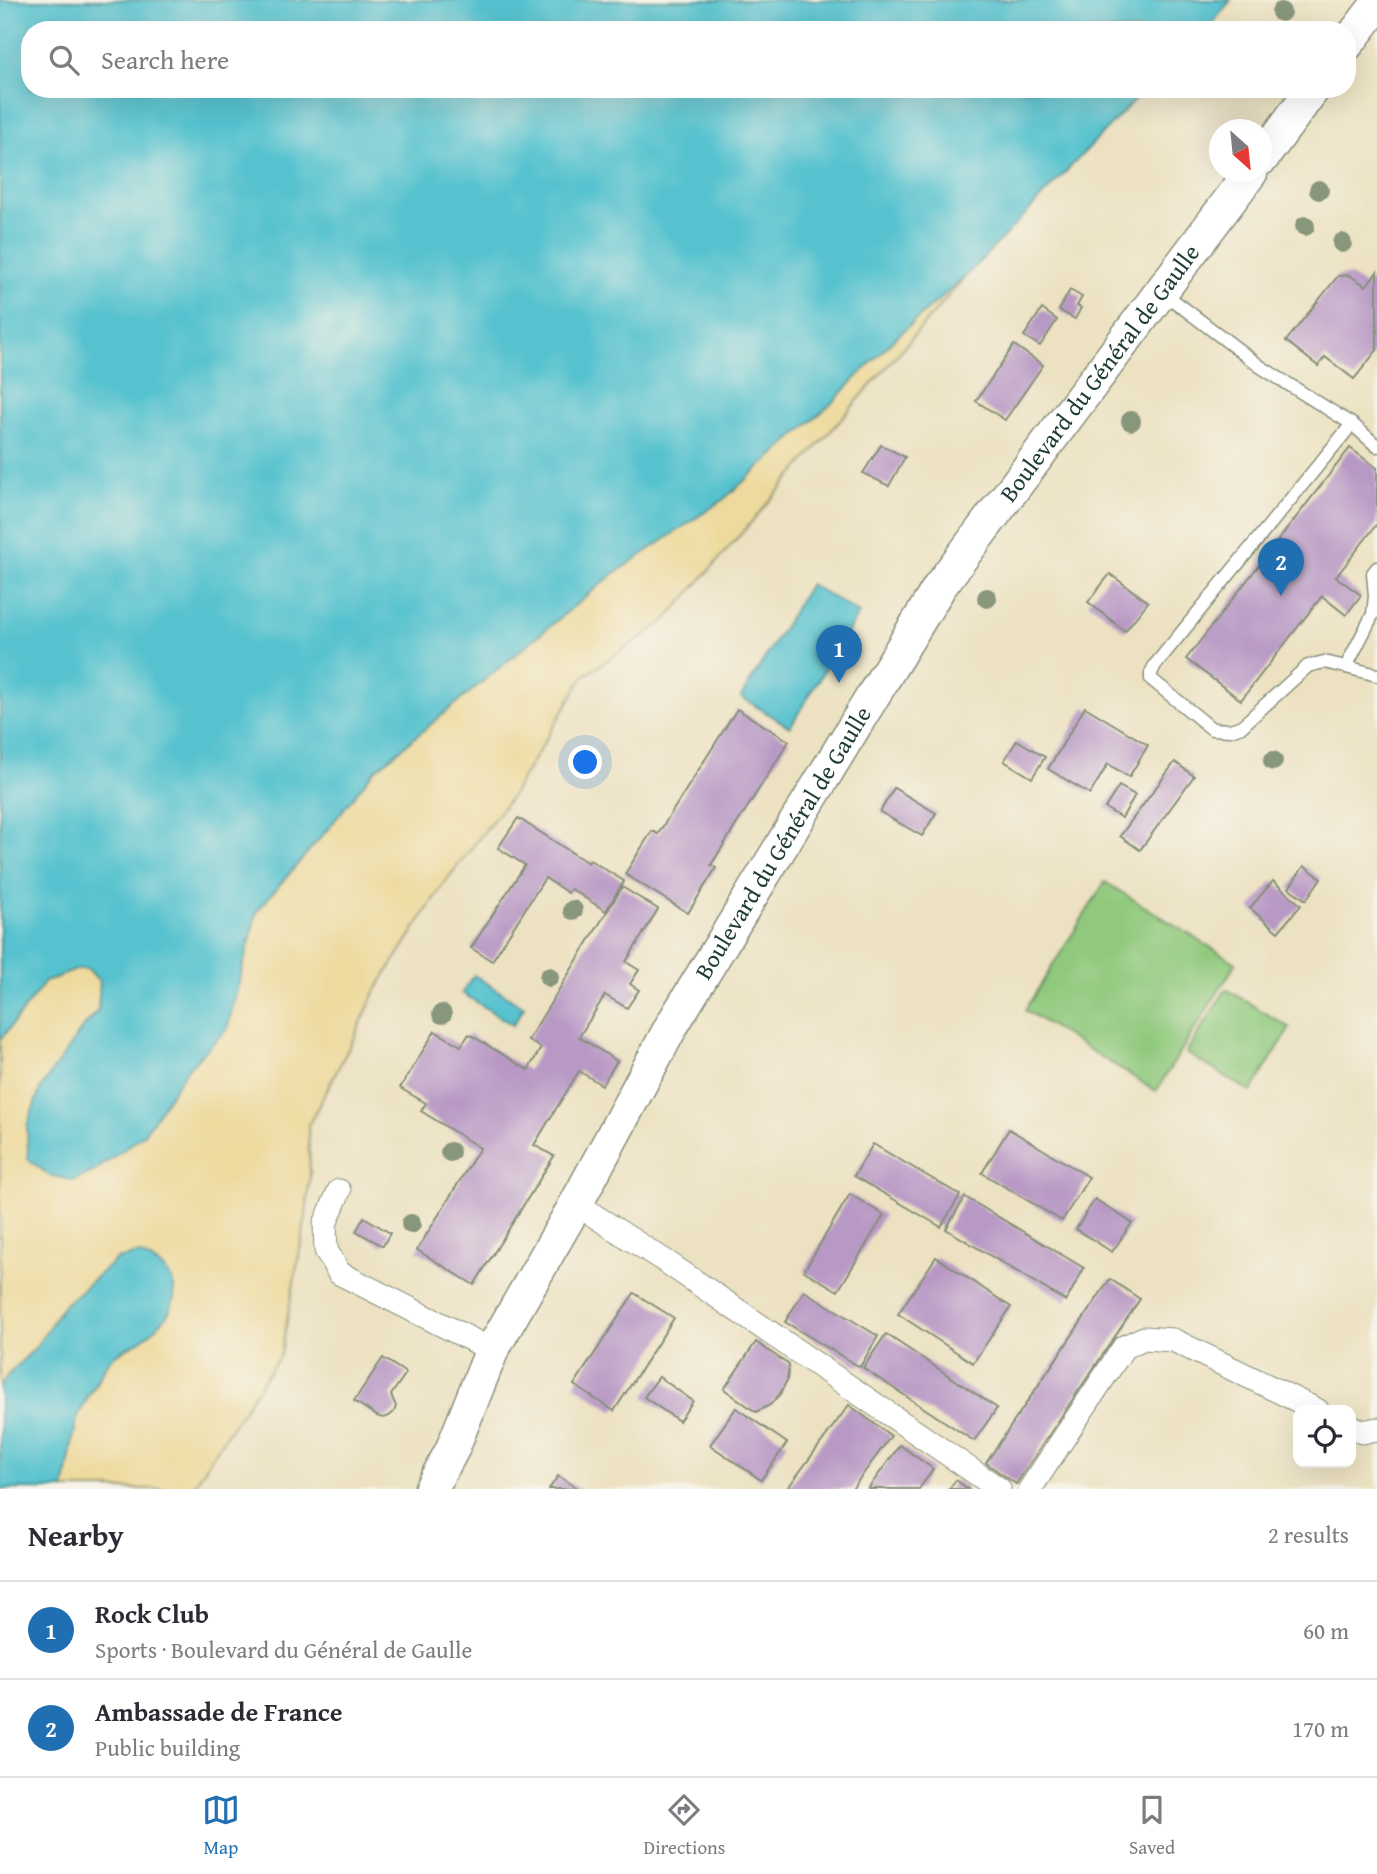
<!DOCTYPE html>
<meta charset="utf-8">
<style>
:root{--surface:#fff;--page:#f7f7f7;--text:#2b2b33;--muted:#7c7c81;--line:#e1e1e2;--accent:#1f6fb2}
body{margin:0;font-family:"Gentium Book Plus",serif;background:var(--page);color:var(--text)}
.controls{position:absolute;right:21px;bottom:21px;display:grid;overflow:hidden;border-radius:14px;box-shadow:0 7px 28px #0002}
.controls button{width:63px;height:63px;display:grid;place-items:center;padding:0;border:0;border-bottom:2px solid var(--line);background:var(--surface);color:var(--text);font:35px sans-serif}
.compass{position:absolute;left:1209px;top:119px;width:63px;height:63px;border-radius:50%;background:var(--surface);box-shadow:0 7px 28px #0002;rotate:153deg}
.you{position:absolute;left:586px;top:763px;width:24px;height:24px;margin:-18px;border:5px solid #fff;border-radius:50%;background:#1a73e8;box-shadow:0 0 0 10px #1a73e833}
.badge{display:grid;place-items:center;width:46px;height:46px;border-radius:50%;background:var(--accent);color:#fff;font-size:23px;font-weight:700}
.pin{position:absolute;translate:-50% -58px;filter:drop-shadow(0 2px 4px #0008)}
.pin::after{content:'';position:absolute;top:37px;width:24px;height:21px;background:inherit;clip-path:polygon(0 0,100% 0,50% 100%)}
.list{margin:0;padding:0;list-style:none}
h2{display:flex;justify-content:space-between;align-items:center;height:91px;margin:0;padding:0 28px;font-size:30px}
h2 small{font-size:23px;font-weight:400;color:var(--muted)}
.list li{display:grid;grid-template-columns:46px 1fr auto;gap:21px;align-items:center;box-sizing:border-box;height:98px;padding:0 28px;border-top:2px solid var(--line)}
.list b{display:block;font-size:26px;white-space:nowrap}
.list p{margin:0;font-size:23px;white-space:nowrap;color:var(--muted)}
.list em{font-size:23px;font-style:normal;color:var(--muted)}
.icon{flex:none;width:38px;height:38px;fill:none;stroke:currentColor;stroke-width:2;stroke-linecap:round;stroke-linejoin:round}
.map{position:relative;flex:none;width:1377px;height:1489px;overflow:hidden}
.search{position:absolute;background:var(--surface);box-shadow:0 7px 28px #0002;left:21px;right:21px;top:21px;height:77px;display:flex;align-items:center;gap:18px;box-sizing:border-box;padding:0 24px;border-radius:28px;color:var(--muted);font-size:26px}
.sheet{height:287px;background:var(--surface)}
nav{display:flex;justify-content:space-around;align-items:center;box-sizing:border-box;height:98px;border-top:2px solid var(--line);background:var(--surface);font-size:19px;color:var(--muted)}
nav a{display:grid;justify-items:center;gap:4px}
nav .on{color:var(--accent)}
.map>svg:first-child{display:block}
.green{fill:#90c97d;stroke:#588358;stroke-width:2}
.sand{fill:#eeda9e;stroke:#868c69;stroke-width:2}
.water{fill:#56c2cf;stroke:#3a8082;stroke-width:2}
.building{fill:#b899c5}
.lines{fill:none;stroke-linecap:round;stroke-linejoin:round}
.service-casing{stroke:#868f7a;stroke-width:15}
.minor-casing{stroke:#868f7a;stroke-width:25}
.secondary-casing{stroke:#868f7a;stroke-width:36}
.service{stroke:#fff;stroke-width:12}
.minor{stroke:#fff;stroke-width:23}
.secondary{stroke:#fff;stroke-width:33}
.tree{fill:#88967c}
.labels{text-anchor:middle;stroke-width:6;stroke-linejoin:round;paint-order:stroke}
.street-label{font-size:24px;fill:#1f3d34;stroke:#f7f3e8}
</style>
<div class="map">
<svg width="1377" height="1489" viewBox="0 0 1377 1489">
<rect width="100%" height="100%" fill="#f7f3e8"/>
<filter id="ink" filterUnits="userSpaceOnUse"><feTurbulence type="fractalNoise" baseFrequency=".0143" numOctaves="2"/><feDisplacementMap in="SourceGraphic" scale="14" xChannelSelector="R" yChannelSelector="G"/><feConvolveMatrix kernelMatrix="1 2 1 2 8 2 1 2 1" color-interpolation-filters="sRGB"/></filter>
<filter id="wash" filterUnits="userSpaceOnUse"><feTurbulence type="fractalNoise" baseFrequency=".00686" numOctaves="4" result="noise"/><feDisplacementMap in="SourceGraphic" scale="28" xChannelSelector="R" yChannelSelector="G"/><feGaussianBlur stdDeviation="1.57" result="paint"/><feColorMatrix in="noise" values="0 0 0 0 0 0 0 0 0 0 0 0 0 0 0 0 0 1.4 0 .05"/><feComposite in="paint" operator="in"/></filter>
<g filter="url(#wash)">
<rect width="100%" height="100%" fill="#ece1c1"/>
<g class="green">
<polygon points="1105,882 1236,963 1156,1091 1025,1010"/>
<polygon points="1226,989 1290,1028 1251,1092 1186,1053"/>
</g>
<polygon class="sand" points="966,276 665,621 584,676 511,797 442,886 376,990 354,1038 308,1126 310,1173 306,1216 281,1354 213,1455 192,1489 64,1489 77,1417 111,1358 143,1339 63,1306 35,1348 7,1376 0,1387 0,1040 45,982 78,969 88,969 100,982 98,1010 81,1030 40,1089 143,1135 189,1067 227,1029 257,911 327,830 374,771 612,575 724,499 833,402 895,338"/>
<g class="water">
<polygon points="0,0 1231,0 1207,30 30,30 30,89 1145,89 966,276 895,338 833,402 724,499 612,575 374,771 327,830 257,911 227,1029 189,1067 143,1135 95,1171 73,1181 49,1175 28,1159 27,1126 40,1089 81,1030 98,1010 100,981 88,969 78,969 45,982 0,1040"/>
<polygon points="810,584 859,613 790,727 741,697"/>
<polygon points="474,975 524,1007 513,1025 462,993"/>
<path d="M138,1254C190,1274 182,1311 141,1340C132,1346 117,1351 110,1360C103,1368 79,1411 77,1420C71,1443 69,1466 64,1489H0V1387L7,1376L35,1348L63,1306L117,1259Z"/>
</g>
<g id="blocks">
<g class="building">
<polygon points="1377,272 1377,350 1354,379 1325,357 1318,366 1286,341 1338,276 1349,275 1366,286"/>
<polygon points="1070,290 1082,297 1077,306 1081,308 1075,319 1059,310"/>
<polygon points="1042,309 1057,320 1040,346 1024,336"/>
<polygon points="1014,345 1043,365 1005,420 976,401"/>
<polygon points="881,445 905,457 889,486 863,473"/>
<polygon points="1350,448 1377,468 1377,524 1336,577 1361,595 1346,615 1322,596 1241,700 1186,659"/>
<polygon points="1110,574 1148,602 1125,631 1088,602"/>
<polygon points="1085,707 1148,745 1129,777 1108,764 1090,794 1048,769"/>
<polygon points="737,709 789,741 711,865 716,868 688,913 625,874 652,831 658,834"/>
<polygon points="1017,740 1045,757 1032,778 1004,761"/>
<polygon points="1175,762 1194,776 1140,850 1120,836"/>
<polygon points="1119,786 1135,795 1122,818 1105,808"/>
<polygon points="894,788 936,813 922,836 880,812"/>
<polygon points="518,818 588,863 590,860 624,881 606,911 571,889 568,893 545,878 492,961 471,948 525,865 498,848"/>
<polygon points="1304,866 1321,878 1306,900 1289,888"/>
<polygon points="1273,881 1301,905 1278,932 1250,908"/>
<polygon points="622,887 658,909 626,962 639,970 630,984 639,990 627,1008 605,995 579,1037 617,1061 602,1085 579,1071 534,1145 554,1156 474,1285 417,1250 480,1148 421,1111 426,1103 400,1088 435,1031 461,1046 469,1034 528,1070 541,1048 528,1040"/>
<polygon points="1009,1129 1089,1177 1062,1221 982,1173"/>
<polygon points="873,1144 960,1195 941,1227 854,1176"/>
<polygon points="850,1194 884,1215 838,1291 804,1271"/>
<polygon points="965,1197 1084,1268 1066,1301 946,1229"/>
<polygon points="1095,1199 1132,1223 1112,1252 1076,1229"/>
<polygon points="364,1217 390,1233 383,1246 356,1231"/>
<polygon points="936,1257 1011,1307 973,1363 898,1314"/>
<polygon points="1110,1279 1140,1299 1016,1484 986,1463"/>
<polygon points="804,1291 878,1336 860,1367 785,1322"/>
<polygon points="634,1293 674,1318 614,1411 574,1385"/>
<polygon points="886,1334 997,1408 974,1441 863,1368"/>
<polygon points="756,1342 789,1365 787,1380 780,1394 770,1405 756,1412 724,1389"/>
<polygon points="383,1358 406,1373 391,1395 396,1406 394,1412 389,1416 383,1418 377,1416 354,1401"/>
<polygon points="659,1377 693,1401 679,1421 644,1397"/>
<polygon points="849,1405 891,1436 852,1489 787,1489"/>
<polygon points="736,1408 787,1443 761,1480 710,1445"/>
<polygon points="900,1445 933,1469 919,1489 868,1489"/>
<polygon points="558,1476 579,1489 549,1489"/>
<polygon points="956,1480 968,1489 949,1489"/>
</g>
</g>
</g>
<g filter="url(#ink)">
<use href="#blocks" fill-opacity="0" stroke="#868f7a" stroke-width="2"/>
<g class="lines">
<defs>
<g id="service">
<polyline points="1161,291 1261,367 1352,424 1377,446"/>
<polyline points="1377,568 1373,573 1375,596 1373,614 1346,667 1377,675"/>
<polyline points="1346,667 1324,662 1308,666 1242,726 1230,730 1212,729 1151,679 1151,673 1155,665 1352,424"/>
</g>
<g id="minor">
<polyline points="339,1191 325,1224 326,1250 339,1273 492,1350"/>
<polyline points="576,1204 668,1263 999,1489"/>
<polyline points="1351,1426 1362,1432 1377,1429"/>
<polyline points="1030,1489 1124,1347 1144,1338 1173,1340 1317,1410"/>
</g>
<g id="secondary">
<polyline points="1347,44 1377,5"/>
<polyline points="1262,158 1313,89"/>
<path id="s1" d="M431,1489L452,1450L492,1350L576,1204L672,1025L940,586L1251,172"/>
</g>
</defs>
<use href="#service" class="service-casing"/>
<use href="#minor" class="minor-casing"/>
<use href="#secondary" class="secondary-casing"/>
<use href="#service" class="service"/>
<use href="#minor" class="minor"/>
<use href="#secondary" class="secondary"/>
</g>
<g class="tree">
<circle cx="1281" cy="12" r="10"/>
<circle cx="1319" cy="190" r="10"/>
<circle cx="1305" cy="226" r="10"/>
<circle cx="1342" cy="243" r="10"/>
<circle cx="1131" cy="421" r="10"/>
<circle cx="987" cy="598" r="10"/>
<circle cx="1273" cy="761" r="10"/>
<circle cx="573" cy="910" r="10"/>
<circle cx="549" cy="977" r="10"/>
<circle cx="442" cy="1014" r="10"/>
<circle cx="450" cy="1152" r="10"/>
<circle cx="411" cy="1224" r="10"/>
</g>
</g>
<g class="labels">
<g class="street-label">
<text dy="8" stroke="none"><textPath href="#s1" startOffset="1304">Boulevard du Général de Gaulle</textPath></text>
<text dy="8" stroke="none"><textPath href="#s1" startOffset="737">Boulevard du Général de Gaulle</textPath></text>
</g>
</g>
</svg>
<div class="controls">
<button><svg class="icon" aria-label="locate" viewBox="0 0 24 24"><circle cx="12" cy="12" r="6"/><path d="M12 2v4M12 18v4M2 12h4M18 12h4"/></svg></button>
</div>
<svg class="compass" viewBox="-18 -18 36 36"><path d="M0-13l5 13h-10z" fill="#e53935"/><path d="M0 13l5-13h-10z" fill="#7c7c81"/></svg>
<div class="you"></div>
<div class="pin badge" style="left:839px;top:683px">1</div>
<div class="pin badge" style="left:1281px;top:596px">2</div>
<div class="search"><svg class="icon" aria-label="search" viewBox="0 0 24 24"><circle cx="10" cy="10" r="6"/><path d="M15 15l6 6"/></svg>Search here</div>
</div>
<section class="sheet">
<h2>Nearby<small>2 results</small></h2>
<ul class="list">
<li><span class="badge">1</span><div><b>Rock Club</b><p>Sports · Boulevard du Général de Gaulle</p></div><em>60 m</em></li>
<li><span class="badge">2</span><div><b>Ambassade de France</b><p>Public building</p></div><em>170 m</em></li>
</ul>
</section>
<nav>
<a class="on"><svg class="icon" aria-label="map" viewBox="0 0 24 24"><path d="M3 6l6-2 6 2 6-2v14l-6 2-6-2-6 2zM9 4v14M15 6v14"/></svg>Map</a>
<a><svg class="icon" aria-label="directions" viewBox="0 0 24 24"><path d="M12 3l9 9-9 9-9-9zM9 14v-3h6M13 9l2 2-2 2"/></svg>Directions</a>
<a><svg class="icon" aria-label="saved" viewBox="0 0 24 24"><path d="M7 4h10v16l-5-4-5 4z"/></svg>Saved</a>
</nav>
